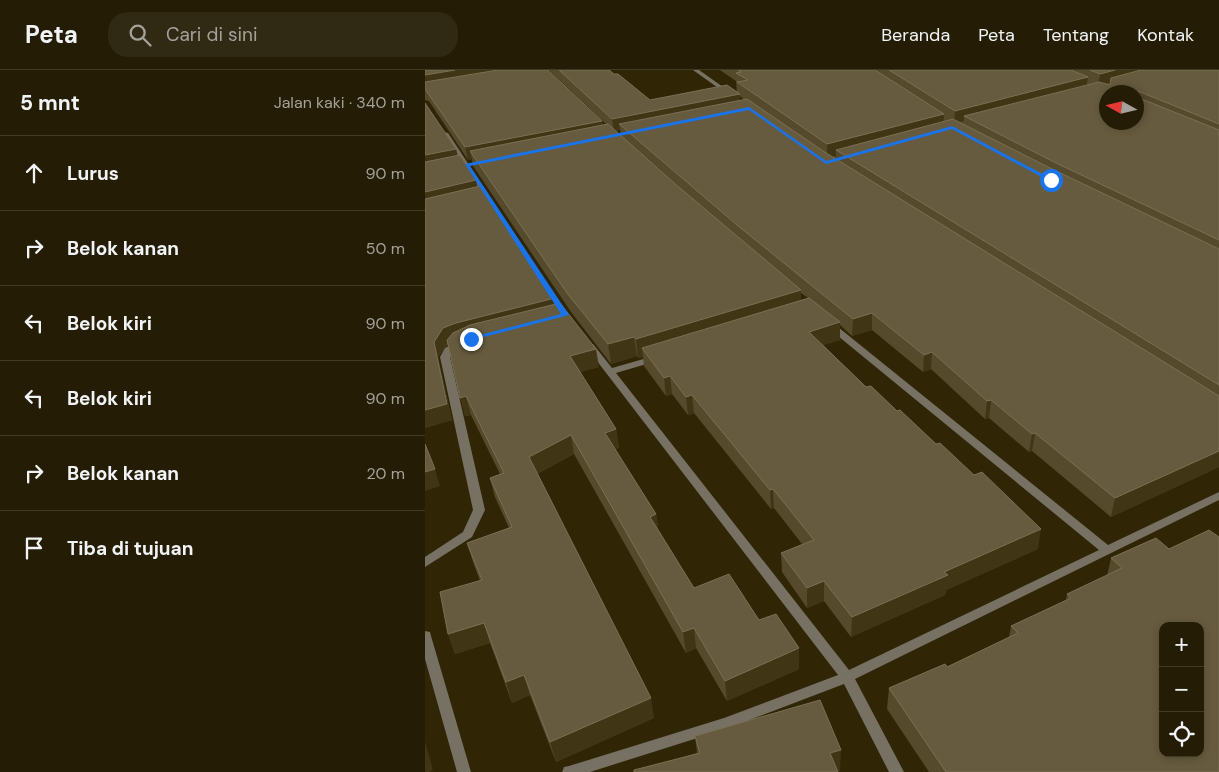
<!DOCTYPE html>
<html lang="id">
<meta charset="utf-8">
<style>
:root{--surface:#241c04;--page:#302913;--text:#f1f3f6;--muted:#a3a19a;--line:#413a26}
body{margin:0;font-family:"DM Sans",sans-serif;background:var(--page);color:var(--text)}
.controls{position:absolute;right:15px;bottom:15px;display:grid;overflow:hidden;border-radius:10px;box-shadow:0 2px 8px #0003}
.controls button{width:45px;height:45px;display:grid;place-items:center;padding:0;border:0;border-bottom:1px solid var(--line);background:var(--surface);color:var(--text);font:25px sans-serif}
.compass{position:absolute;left:674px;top:15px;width:45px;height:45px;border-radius:50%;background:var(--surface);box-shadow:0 2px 8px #0003;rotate:278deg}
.stop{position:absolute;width:15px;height:15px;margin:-11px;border:4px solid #1a73e8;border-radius:50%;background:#fff}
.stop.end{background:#1a73e8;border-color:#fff;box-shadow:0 1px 5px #0008}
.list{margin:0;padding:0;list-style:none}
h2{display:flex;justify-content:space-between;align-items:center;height:65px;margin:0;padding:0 20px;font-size:21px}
h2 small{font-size:16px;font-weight:400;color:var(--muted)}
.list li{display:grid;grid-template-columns:32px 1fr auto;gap:15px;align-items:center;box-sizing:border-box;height:75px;padding:0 20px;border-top:1px solid var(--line)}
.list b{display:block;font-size:19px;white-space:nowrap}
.list em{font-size:16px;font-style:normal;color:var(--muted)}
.icon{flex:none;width:28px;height:28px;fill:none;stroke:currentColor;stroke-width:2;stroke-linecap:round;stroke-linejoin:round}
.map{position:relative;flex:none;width:794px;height:702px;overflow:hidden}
header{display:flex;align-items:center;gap:30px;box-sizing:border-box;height:70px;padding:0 25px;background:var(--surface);border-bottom:1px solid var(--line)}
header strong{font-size:24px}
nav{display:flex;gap:28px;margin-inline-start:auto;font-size:18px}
.search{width:350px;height:45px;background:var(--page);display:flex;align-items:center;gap:12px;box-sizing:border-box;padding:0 18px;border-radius:20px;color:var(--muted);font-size:19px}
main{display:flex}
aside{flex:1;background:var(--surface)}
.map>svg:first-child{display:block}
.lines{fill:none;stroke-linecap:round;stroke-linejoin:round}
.minor{fill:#777163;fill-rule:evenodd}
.wall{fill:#564a2c;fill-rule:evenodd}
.shaded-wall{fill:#403515}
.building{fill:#665b3e;stroke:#7a7054;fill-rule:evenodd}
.route{fill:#1a73e8}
</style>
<header>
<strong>Peta</strong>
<div class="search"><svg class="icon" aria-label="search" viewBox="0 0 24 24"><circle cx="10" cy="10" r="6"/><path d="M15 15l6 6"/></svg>Cari di sini</div>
<nav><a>Beranda</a><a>Peta</a><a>Tentang</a><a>Kontak</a></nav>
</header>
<main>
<aside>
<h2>5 mnt<small>Jalan kaki · 340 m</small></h2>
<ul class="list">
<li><svg class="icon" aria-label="ahead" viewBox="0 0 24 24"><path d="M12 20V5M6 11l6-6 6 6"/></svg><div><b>Lurus</b></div><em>90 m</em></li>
<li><svg class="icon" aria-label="right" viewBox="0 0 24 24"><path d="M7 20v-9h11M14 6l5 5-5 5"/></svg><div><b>Belok kanan</b></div><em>50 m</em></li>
<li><svg class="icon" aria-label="left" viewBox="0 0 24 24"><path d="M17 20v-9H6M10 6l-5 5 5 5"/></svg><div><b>Belok kiri</b></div><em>90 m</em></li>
<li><svg class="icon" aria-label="left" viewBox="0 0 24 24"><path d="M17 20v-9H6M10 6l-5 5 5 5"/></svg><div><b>Belok kiri</b></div><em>90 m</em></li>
<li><svg class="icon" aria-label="right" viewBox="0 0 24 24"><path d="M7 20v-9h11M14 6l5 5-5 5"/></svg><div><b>Belok kanan</b></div><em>20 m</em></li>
<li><svg class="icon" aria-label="arrive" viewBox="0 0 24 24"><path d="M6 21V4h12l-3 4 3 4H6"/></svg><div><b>Tiba di tujuan</b></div></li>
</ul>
</aside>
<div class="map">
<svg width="794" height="702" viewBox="0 0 794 702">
<rect width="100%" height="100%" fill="#302505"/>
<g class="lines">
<g class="minor">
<polygon points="268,0 274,0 308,24 303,25"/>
<polygon points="18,62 23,63 65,127 63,128 57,127 17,63"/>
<polygon points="405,252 408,253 683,475 794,422 794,430 430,609 479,702 464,702 419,614 301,659 165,702 137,702 139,697 144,696 299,648 413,605 162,278 160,276 162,274 168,274 187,298 229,286 235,286 237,288 235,290 191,303 424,600 674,480 402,257 401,255"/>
<polygon points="35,270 39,273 27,282 25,287 60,440 47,467 0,497 0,487 38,462 48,440 15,287 20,278"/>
<polygon points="0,561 5,562 6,566 46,702 32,702 0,589"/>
</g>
</g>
<g class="wall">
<path d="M0,0L177,51L178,55L181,54L124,0H184L225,30L312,23L311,11L295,0H794V397L686,447L607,381L604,382L564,348L560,349L506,299L498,302L447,260L427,266L415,255V270L398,275L441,317L613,479L521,520L520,525L426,567L399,531L382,538L357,502L356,483L377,474L349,438L346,439L269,343L263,345L247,324L241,326L219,296L218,287L213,288L212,286L186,294L146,242L48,96L47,89L43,90L4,31L0,30ZM315,26L319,30L315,31ZM195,60L196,65L191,61ZM376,223L383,228L376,230Z"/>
<polygon points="0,33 31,79 33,86 53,116 174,297 155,302 191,359 194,378 190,379 231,444 233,459 269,518 334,550 374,599 302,631 271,578 261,583 149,384 112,404 229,648 131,692 105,625 87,633 65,573 30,584 23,564 55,511 48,492 42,473 84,458 70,427 65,408 75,404 46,345 40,346 23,274 13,287 27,350 0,358"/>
<polygon points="731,468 794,702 504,702 462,639 464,618 522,597 584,567 586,556 641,530 642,524 682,506 686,488"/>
<polygon points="270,666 415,701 209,702 272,683"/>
</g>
<g class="shaded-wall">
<polygon points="30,0 98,0 0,17 0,5"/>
<polygon points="690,0 735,0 673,16 675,4"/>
<polygon points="663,7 661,20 539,46 539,51 529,54 530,41"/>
<polygon points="315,24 315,36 194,54 195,60 189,61 187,49"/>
<polygon points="519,44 518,57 411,80 411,86 402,88 402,74"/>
<polygon points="177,51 179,63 45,81 47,89 43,90 40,77"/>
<polygon points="31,79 34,92 0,98 0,85"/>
<polygon points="51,110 54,123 0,136 0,122"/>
<polygon points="376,220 376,238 217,278 218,287 213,288 211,269"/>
<polygon points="130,228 133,243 35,268 22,274 13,287 27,350 0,358 0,340 9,272 18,258 31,253"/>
<polygon points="447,243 447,260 427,266 428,249"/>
<polygon points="415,252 415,270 384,279 384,262"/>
<polygon points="209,267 212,286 186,294 183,274"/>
<polygon points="171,279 174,297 148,304 145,286"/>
<polygon points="507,282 506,299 498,302 499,285"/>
<polygon points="245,306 247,324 241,326 239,308"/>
<polygon points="267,325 269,343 263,345 261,327"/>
<polygon points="41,326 46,345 40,346 35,328"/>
<polygon points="566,330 564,348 560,349 562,331"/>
<polygon points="191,359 194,378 183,382 180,363"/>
<polygon points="610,363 607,381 604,382 607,364"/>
<polygon points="146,365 149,384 108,406 104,387"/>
<polygon points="794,381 794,397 686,447 690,428"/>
<polygon points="10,399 15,416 0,421 0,402"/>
<polygon points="348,419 349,438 346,439 345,420"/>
<polygon points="231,444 234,464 225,447"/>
<polygon points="616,459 613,479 521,520 520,525 426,567 427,547 519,502"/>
<polygon points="399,511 399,531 382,538 382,518"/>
<polygon points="59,553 65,573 30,584 23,564"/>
<polygon points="269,558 271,578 261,583 258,562"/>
<polygon points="374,578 374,599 302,631 300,611"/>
<polygon points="99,605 105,625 87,633 81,612"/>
<polygon points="226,628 229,648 131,692 125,672"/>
<polygon points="0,672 8,700 4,702 0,702"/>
<polygon points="416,680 415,701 405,702 405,683"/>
</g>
<g class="building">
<polygon points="0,0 30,0 0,5"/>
<polygon points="73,0 123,0 177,51 40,77 0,19 0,12"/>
<polygon points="134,0 184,0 189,4 193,4 225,30 302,15 315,24 187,49"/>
<polygon points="313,0 450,0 519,44 402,74 312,12 323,10 311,3 316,2"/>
<polygon points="464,0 646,0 663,7 530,41"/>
<polygon points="665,0 690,0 675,4"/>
<path d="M716,0H794V54L713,21L714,28L794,60V170L631,93L539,46L674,12L685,15L686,8ZM682,22H712V52H682Z"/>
<polygon points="322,29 398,81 794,326 794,381 690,428 610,363 607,364 566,330 562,331 507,282 499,285 447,243 428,249 312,155 194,54"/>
<polygon points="0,33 31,79 0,85"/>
<polygon points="528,49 625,98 794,179 794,315 411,80"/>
<polygon points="183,54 249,113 376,220 211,269 209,267 183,274 142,223 45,81"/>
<polygon points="35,85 51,110 0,122 0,92"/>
<polygon points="55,116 130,228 31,253 18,258 9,272 22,334 0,340 0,129"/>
<polygon points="384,228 415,252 384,262 441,317 446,316 472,341 475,340 511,374 515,373 549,405 557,402 616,459 519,502 523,505 427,547 399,511 382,518 356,483 389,470 348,419 345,420 267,325 261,327 245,306 239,308 217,278"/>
<polygon points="135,233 171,279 145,286 191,359 180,363 231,444 225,447 269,518 304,504 334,550 351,544 374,578 300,611 269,558 258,562 146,365 104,387 226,628 125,672 99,605 81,612 59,553 23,564 15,522 57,510 42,473 87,457 65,408 79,403 41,326 35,328 22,270 28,263 45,255"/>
<polygon points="0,374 10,399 0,402"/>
<path d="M784,460L794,467V702H521L464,618L520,594L522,597L593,563L586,556L646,528L642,524L697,498L686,488L731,468L744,479ZM738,556H775V683H738Z"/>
<polygon points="395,630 416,680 405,683 413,702 209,702 209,700 275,683 270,666"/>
</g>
<polygon class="route" points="324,37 401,91 527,56 629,110 624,111 527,59 401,94 324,40 45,96 144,245 43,271 43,268 136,244 40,94"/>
</svg>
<div class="controls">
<button>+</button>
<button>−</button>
<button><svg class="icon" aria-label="locate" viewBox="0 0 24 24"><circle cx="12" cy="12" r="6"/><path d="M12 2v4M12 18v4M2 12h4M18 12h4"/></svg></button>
</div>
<svg class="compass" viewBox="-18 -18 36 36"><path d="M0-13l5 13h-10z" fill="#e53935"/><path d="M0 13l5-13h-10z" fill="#a3a19a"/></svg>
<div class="stop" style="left:626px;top:110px"></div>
<div class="stop end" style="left:46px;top:269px"></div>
</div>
</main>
